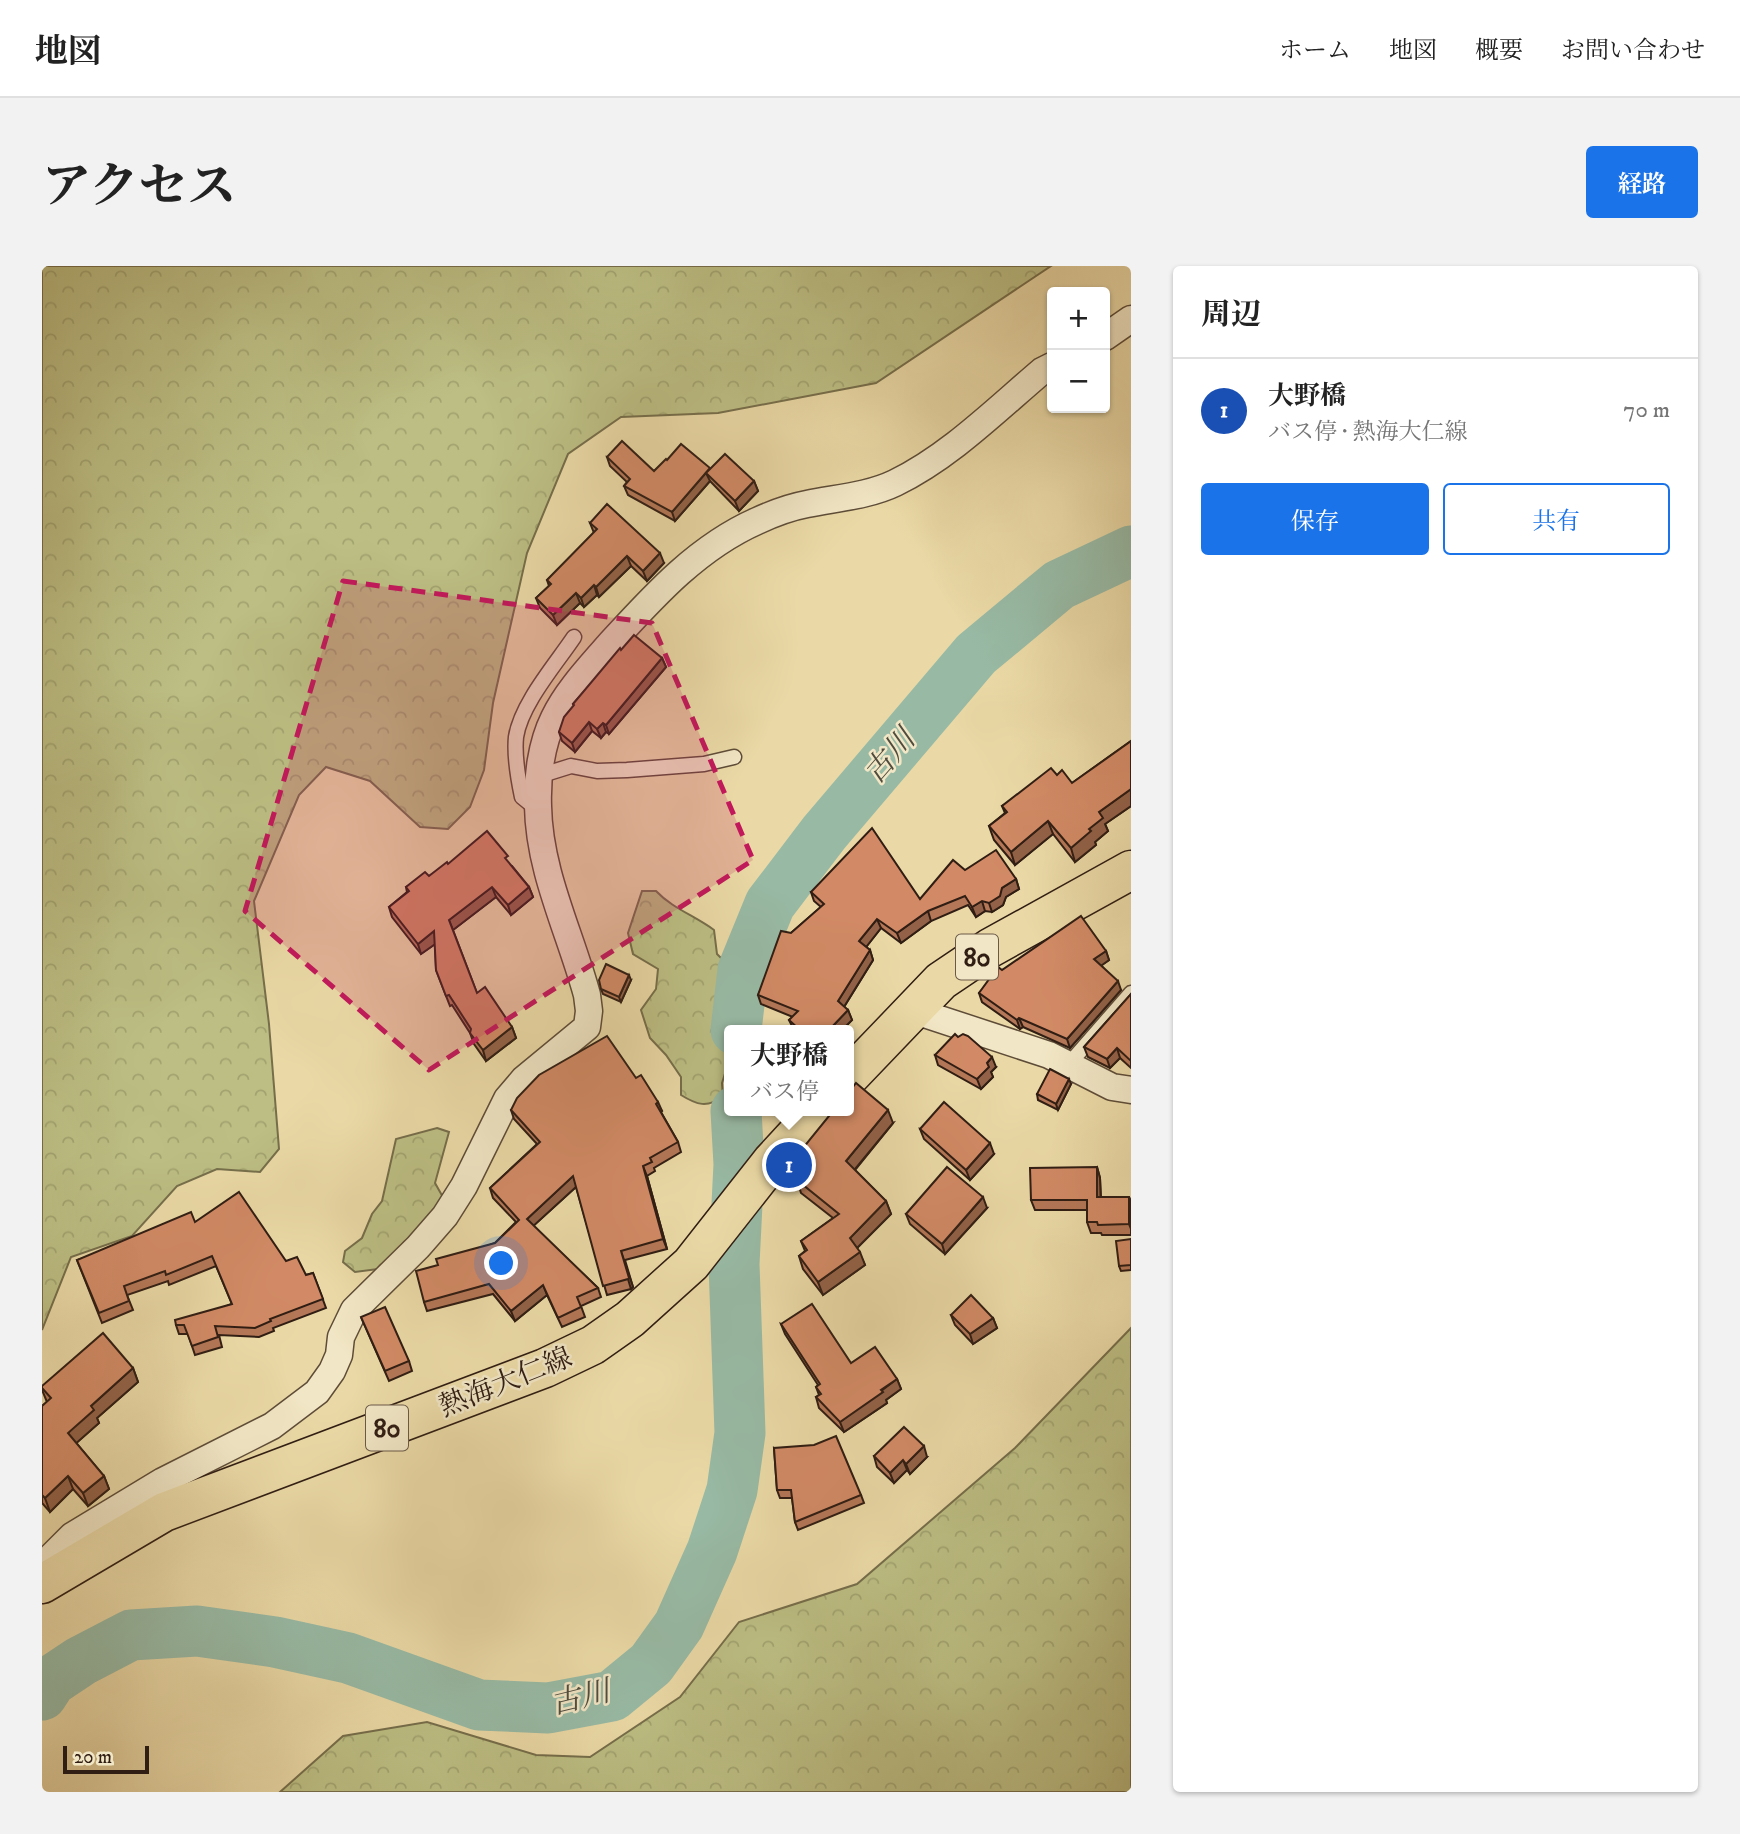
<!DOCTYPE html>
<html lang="ja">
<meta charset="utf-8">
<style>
:root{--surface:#fff;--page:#f2f2f2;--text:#222;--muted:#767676;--line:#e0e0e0;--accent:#1a73e8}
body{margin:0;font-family:"IM FELL DW Pica","Noto Serif JP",serif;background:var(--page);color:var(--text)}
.controls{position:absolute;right:21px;top:21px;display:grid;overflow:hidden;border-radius:7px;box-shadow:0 2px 5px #0004}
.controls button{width:63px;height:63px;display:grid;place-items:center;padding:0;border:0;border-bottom:2px solid var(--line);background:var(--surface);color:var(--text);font:35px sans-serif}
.scale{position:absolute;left:21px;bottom:18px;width:86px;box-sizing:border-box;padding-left:7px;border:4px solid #301d13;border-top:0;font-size:19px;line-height:24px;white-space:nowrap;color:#301d13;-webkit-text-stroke:5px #f1e6c5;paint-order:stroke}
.you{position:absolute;left:460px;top:998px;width:24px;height:24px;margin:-18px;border:5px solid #fff;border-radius:50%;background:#1a73e8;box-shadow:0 0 0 10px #1a73e833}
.badge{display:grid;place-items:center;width:46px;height:46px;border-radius:50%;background:var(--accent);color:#fff;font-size:23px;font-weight:700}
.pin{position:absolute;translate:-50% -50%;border:4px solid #fff;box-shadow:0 2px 7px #0006}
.popup{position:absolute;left:682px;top:759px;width:130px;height:91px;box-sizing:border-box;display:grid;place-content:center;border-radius:7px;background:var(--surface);filter:drop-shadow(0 2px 5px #0005);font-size:23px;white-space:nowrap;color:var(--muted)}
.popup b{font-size:26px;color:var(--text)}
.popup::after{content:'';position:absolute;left:50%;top:100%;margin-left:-14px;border:14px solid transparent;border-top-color:var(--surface)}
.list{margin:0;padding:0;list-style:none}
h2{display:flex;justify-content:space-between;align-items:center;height:91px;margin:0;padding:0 28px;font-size:30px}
h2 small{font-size:23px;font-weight:400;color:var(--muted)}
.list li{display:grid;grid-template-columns:46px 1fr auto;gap:21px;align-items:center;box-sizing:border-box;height:105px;padding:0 28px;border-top:2px solid var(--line)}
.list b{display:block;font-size:26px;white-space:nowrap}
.list p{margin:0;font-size:23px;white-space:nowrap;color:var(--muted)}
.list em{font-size:23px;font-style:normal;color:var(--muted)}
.actions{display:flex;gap:14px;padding:21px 28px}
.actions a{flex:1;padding:16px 0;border:2px solid var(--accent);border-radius:7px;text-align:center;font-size:24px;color:var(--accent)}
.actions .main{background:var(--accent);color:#fff}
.map{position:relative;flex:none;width:1089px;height:1526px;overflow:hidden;border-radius:7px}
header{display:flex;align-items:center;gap:42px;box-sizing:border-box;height:98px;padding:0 35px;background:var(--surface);border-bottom:2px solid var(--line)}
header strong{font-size:33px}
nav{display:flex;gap:38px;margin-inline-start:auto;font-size:24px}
.intro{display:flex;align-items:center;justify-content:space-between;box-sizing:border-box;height:168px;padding:0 42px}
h1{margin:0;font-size:49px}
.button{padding:18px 32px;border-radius:7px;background:var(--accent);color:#fff;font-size:24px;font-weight:700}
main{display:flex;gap:42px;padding:0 42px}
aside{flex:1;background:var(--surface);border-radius:7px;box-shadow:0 2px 5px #0004}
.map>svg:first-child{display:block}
.forest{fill:url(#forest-crowns);stroke:#766e4b;stroke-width:2}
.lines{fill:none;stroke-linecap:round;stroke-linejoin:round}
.river{stroke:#98baa5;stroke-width:51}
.service-casing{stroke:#5e4c38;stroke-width:17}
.minor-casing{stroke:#5e4c38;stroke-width:29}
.primary-casing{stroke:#301d13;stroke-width:41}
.service{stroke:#f1e6c5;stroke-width:14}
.minor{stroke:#f1e6c5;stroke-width:26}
.primary{stroke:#ead9a6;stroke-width:38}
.wall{fill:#b47757;stroke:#301d13;stroke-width:2}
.shaded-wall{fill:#926147;stroke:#301d13;stroke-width:2}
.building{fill:#d18a65;stroke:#301d13;stroke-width:2}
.marked{fill:#c2185b;fill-opacity:0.2;stroke:#c2185b;stroke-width:5;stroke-dasharray:14 9;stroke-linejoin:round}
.labels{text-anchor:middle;stroke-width:5;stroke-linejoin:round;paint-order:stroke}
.shield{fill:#f1e6c5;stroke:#6a5948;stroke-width:2}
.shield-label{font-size:26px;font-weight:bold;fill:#301d13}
.street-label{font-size:28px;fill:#301d13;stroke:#f1e6c5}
.water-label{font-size:30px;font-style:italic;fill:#4f4c3f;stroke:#f1e6c5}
</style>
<header>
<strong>地図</strong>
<nav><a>ホーム</a><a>地図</a><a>概要</a><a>お問い合わせ</a></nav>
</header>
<div class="intro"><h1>アクセス</h1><a class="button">経路</a></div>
<main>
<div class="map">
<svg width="1089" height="1526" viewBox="0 0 1089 1526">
<defs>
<pattern id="forest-crowns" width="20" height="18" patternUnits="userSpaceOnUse" patternTransform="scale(1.75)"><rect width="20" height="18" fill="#bcbe83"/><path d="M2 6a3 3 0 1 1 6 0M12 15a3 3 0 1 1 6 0" fill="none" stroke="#a2a370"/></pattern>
</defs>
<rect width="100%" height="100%" fill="#ead9a6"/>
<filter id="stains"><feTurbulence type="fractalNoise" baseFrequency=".00286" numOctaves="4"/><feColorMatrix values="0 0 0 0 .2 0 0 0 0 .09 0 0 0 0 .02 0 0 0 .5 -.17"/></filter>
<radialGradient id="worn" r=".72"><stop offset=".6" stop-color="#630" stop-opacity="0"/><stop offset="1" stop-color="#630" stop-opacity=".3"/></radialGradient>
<g class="forest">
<polygon points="0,0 1009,0 834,117 676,147 579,151 526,188 485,287 451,437 442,504 428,541 406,563 378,561 328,515 284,501 257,529 212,635 227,758 237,883 218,906 175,903 135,920 90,970 29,991 0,1064"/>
<path d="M600,625H614C630,642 653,650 672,664L675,688L687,700L684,774L686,798L680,817L681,831C665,842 655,839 639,829V811L624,789L608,772L599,744L614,723L616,703L591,688L586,667Z"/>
<polygon points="395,862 407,866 393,917 402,933 390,955 362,976 348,995 336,1003 313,1006 301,996 303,985 320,972 330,948 340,935 354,873"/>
<polygon points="1089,1062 1089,1526 238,1526 301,1470 385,1456 494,1489 548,1491 638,1431 697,1356 815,1318 973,1182"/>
</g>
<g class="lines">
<g class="river">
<polyline points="694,764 701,704 728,638 782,567 934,388 1017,319 1089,285"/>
<polyline points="0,1429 9,1415 39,1395 89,1369 155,1365 233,1376 306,1392 437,1439 506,1442 570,1430 609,1398 637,1359 670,1285 690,1224 698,1167 692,998 697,898 694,845"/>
</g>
<defs>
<g id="service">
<polyline points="497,510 529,500 555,505 585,504 662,498 692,491"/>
<path d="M496,544L480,531C476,512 472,490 474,471C479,438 514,398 532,371"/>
<polyline points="1027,798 1089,727"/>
</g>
<g id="minor">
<polyline points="1063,71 1089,53"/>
<polyline points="870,744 1007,789 1070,821 1089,824"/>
<path d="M0,1300L30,1270L121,1215L230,1160L275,1126L290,1105L297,1089L299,1071L312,1044L376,981L403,950L422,920L465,833L482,813L545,761L547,745L545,729C528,666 497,606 496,540C495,512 499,478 512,452C525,425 547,402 566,380C610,332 654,282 715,255C730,248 749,241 765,238C794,232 826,230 853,217C907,191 954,144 1000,105L1010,100"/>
</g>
<g id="primary">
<polyline points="806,812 899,715 948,682 1089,604"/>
<polyline points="0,1318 122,1246 503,1102 551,1079 588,1053 649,998 730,895 776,845"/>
</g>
</defs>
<use href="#service" class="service-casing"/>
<use href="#minor" class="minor-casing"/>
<use href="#primary" class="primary-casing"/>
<use href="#service" class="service"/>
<use href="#minor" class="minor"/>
<use href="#primary" class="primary"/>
</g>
<g class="wall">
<polygon points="565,191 612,205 625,194 668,203 712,215 716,225 697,245 668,215 633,255 586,229 582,220 585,216 568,200"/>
<polygon points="548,257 622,297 605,315 589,300 557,331 555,329 542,341 538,337 515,359 498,342 494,332 507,320 505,314 552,267"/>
<polygon points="579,384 620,392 624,401 567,468 564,466 559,472 550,465 533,486 520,475 517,466 532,440 531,438"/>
<polygon points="1089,475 1089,540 1063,558 1066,565 1053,576 1054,579 1033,596 1011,568 973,599 952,574 947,560 963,547 960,540 1015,509 1030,517"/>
<polygon points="406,598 470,600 487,621 491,631 469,649 454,631 411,664 435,727 470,761 474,772 444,795 432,778 428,767 410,739 408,740 394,704 393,678 379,688 350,651 347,641 365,626 364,621 387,610"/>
<polygon points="923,604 974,613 977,623 964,631 961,639 950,646 943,645 934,651 926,639 889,655 859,677 839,662 824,681 828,684 831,694 802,741 806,744 810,754 800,764 752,764 747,754 751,751 719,738 716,729 749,667 779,641 772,635 769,626 878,633"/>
<polygon points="1064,685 1067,694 1059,699 1079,724 1028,782 981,761 978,763 940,736 937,727 960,704"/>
<polygon points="589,714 579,736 561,728 559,723"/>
<polygon points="1089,728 1089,802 1078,792 1068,802 1046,791 1042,781"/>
<polygon points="893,789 954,801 949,806 951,811 939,823 896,799"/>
<polygon points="594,812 620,845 619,846 636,876 639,886 612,902 613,905 605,910 625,983 583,994 591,1021 589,1023 565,1029 534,921 491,960 556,1022 559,1031 539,1040 543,1051 520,1061 505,1029 473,1055 451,1028 385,1045 382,1036 396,999 453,977 474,956 451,932 448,922 495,878 472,853 469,844"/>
<polygon points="1029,818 1016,844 996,834 995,828"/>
<polygon points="851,857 813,904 844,935 849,948 815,982 823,999 781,1029 761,1003 757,990 763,985 759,975 791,952 759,927 755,914 759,908 757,906 752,893"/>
<polygon points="878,863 952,888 928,914 882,873"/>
<polygon points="1055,901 1058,912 1059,931 1087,931 1089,936 1089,969 1060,969 1059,967 1049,967 1045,956 1045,944 993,944 989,934"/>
<polygon points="945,942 903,988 868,958 864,948"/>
<polygon points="153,956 244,995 264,1009 271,1007 284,1042 231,1062 232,1065 217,1071 177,1069 180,1081 153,1089 146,1068 137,1068 134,1059 190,1038 174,1000 127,1019 126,1015 85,1029 91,1044 60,1057 35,994"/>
<polygon points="1089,973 1089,1004 1079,1005 1077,1000"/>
<polygon points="909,1049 951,1052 955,1062 931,1078 913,1059"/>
<polygon points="319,1051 367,1095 370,1105 347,1115"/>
<polygon points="739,1058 809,1097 855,1113 859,1123 844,1134 845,1137 802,1166 777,1142 774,1131 777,1129 774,1121 776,1119 743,1068"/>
<polygon points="91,1102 96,1116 55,1152 57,1157 34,1177 62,1210 67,1223 46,1240 31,1223 8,1246 0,1237 0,1140 5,1136 0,1124 0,1120"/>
<polygon points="732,1182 819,1229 822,1237 756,1264 753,1256 750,1232 738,1232 735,1224"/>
<polygon points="832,1190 885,1191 868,1208 865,1204 852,1217 835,1201"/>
</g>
<g class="shaded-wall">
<polygon points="668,202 664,207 668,215 633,255 630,246"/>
<polygon points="712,215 716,225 697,245 693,235"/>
<polygon points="618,287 622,297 605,315 601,305"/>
<polygon points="585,290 589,300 557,331 554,321"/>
<polygon points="552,319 555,329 542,341 539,332"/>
<polygon points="534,327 538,337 515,359 511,349"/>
<polygon points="620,392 624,401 567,468 564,459"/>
<polygon points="547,456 550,465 533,486 530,477"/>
<polygon points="561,457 564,466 559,472 555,463"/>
<polygon points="1089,523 1089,540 1063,558 1066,565 1053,576 1054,579 1033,596 1029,582 1057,546"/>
<polygon points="1006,555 1011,568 973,599 969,586"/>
<polygon points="974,613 977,623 964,631 961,639 950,646 947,637 960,622"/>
<polygon points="450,621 454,631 411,664 407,654"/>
<polygon points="487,621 491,631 469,649 466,639"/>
<polygon points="940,635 943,645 934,651 930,641"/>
<polygon points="886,645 889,655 859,677 855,667"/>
<polygon points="835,653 839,662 821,685 817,675"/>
<polygon points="392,665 396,676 379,688 376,678"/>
<polygon points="828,684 831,694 800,744 796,735"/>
<polygon points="1064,685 1067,694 1056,702 1052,693"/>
<polygon points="587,709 589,714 579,736 577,731"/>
<polygon points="1076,715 1079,724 1028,782 1025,773"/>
<polygon points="806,744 810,754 800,764 787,764"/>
<polygon points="977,752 981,761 978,763 975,754"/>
<polygon points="470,761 474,772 444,795 441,784"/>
<polygon points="1075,782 1078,792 1068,802 1065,793"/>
<polygon points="950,791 954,801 949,806 951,811 939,823 935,813 945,797"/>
<polygon points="1027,813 1029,818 1016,844 1014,838"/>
<polygon points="616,836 620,845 617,847 614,838"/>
<polygon points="846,844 851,857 809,908 804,895"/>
<polygon points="948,877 952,888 928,914 924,904"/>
<polygon points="601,900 605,910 625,983 621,973"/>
<polygon points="1055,901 1058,912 1059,942 1055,931"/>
<polygon points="531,910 535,920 488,963 485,953"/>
<polygon points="941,931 945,942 903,988 900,978"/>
<polygon points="1087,931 1089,936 1089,963 1087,958"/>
<polygon points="844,935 849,948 812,985 808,972"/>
<polygon points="579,985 591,1021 589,1023 586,1013"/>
<polygon points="818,986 823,999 781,1029 776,1016"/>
<polygon points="501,1019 505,1029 473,1055 469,1045"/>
<polygon points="951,1052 955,1062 931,1078 928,1068"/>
<polygon points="91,1102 96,1116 55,1152 57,1157 31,1180 26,1167 49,1140"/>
<polygon points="855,1113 859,1123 844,1134 845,1137 802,1166 798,1156"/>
<polygon points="882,1180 885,1191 868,1208 864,1198"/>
<polygon points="861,1194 865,1204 852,1217 848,1207"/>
<polygon points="26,1210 31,1223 8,1246 3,1232"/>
<polygon points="62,1210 67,1223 46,1240 41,1227"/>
</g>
<g class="building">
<polygon points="580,175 612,205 624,193 625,194 639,178 668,202 630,246 582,220 588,213 565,191"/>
<polygon points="683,188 712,215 693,235 664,207"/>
<polygon points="565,238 618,287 601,305 585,290 554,321 552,319 539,332 534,327 511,349 494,332 509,318 505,314 555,263 548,257"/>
<polygon points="592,369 620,392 564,459 561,457 555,463 547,456 530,477 517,466 522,451 532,439 531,438 578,382 579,384"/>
<polygon points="1089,475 1089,523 1057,546 1061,552 1047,563 1049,565 1029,582 1006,555 969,586 947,560 965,546 960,540 1009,502 1015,509 1020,504 1030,517"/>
<polygon points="830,562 878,633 911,594 923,604 954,584 974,613 960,622 958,630 947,637 940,635 930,641 923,630 886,645 855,667 835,653 817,675 828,684 796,735 806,744 787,764 758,764 747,754 756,745 716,729 739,665 749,667 782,638 769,626"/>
<polygon points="445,565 466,590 463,592 487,621 466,639 450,621 407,654 435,727 443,721 470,761 441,784 428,767 429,763 407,729 404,730 394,704 392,665 376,678 347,641 367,625 364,621 383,606 387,610 405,596 406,598"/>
<polygon points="1039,650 1064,685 1052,693 1076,715 1025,773 977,752 975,754 937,727 956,701 960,704"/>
<polygon points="564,698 587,709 577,731 559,723 557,714"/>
<polygon points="1089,728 1089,795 1075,782 1065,793 1042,781"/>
<polygon points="913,768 916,771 921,768 926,770 950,791 945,797 947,801 935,813 893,789"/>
<polygon points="565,770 594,812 599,809 616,836 614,838 636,876 608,892 610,896 601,900 621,973 579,985 587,1012 586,1013 561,1020 531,910 485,953 556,1022 535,1031 539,1041 516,1052 501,1019 469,1045 447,1018 382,1036 374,1005 396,999 394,993 453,977 477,954 448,922 498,876 469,844 475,832 497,809"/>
<polygon points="1008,803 1027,813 1014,838 995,828"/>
<polygon points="814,817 846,844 804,895 844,935 808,972 818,986 776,1016 757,990 765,984 759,975 797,948 755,914 764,902 752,893 791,845 807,845 807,826"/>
<polygon points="902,836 948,877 924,904 878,863"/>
<polygon points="905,901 941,931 900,978 864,948"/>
<polygon points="1055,901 1055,931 1087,931 1087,958 1056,959 1055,956 1045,956 1045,934 989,934 988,902"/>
<polygon points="197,926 244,995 255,991 264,1009 271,1007 281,1033 228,1053 229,1055 213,1062 173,1060 176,1071 150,1080 142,1059 134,1059 133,1054 190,1038 170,990 124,1009 123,1005 82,1020 87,1035 57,1047 35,994 149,946 153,956"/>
<polygon points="1089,973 1089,999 1077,1000 1074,975"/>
<polygon points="929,1029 951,1052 928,1068 909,1049"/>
<polygon points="770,1038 809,1097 833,1081 855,1113 839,1124 841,1126 798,1156 774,1131 779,1128 774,1121 778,1118 739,1058"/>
<polygon points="343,1041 367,1095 343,1105 319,1051"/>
<polygon points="61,1067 91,1102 49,1140 52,1144 26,1167 62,1210 41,1227 26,1210 3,1232 0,1229 0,1140 9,1132 0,1122 0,1120"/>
<polygon points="862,1161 882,1180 864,1198 861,1194 848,1207 832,1190"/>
<polygon points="794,1170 819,1229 753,1256 749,1224 735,1224 732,1182 772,1179"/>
</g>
<path class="marked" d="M301,315L610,357L711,594L387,804L203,645Z"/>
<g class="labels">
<g class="shield">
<rect x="914" y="668.5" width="42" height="45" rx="5"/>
<rect x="324" y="1139.5" width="42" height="45" rx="5"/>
</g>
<g class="shield-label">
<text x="935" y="700">80</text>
<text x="345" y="1171">80</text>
</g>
<g class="street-label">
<text transform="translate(463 1115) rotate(-22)" y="10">熱海大仁線</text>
</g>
<g class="water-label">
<text transform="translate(847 490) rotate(-49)" y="10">古川</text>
<text transform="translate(538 1431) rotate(-14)" y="10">古川</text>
</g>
</g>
<rect width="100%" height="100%" filter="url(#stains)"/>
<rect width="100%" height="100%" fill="url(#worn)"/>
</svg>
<div class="controls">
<button>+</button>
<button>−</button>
</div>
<div class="scale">20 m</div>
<div class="you"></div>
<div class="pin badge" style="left:747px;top:899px;background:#1a4fb4">1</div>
<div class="popup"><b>大野橋</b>バス停</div>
</div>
<aside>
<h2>周辺<small></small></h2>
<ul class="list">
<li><span class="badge" style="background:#1a4fb4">1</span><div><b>大野橋</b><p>バス停 · 熱海大仁線</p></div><em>70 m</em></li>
</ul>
<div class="actions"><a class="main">保存</a><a>共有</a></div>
</aside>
</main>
